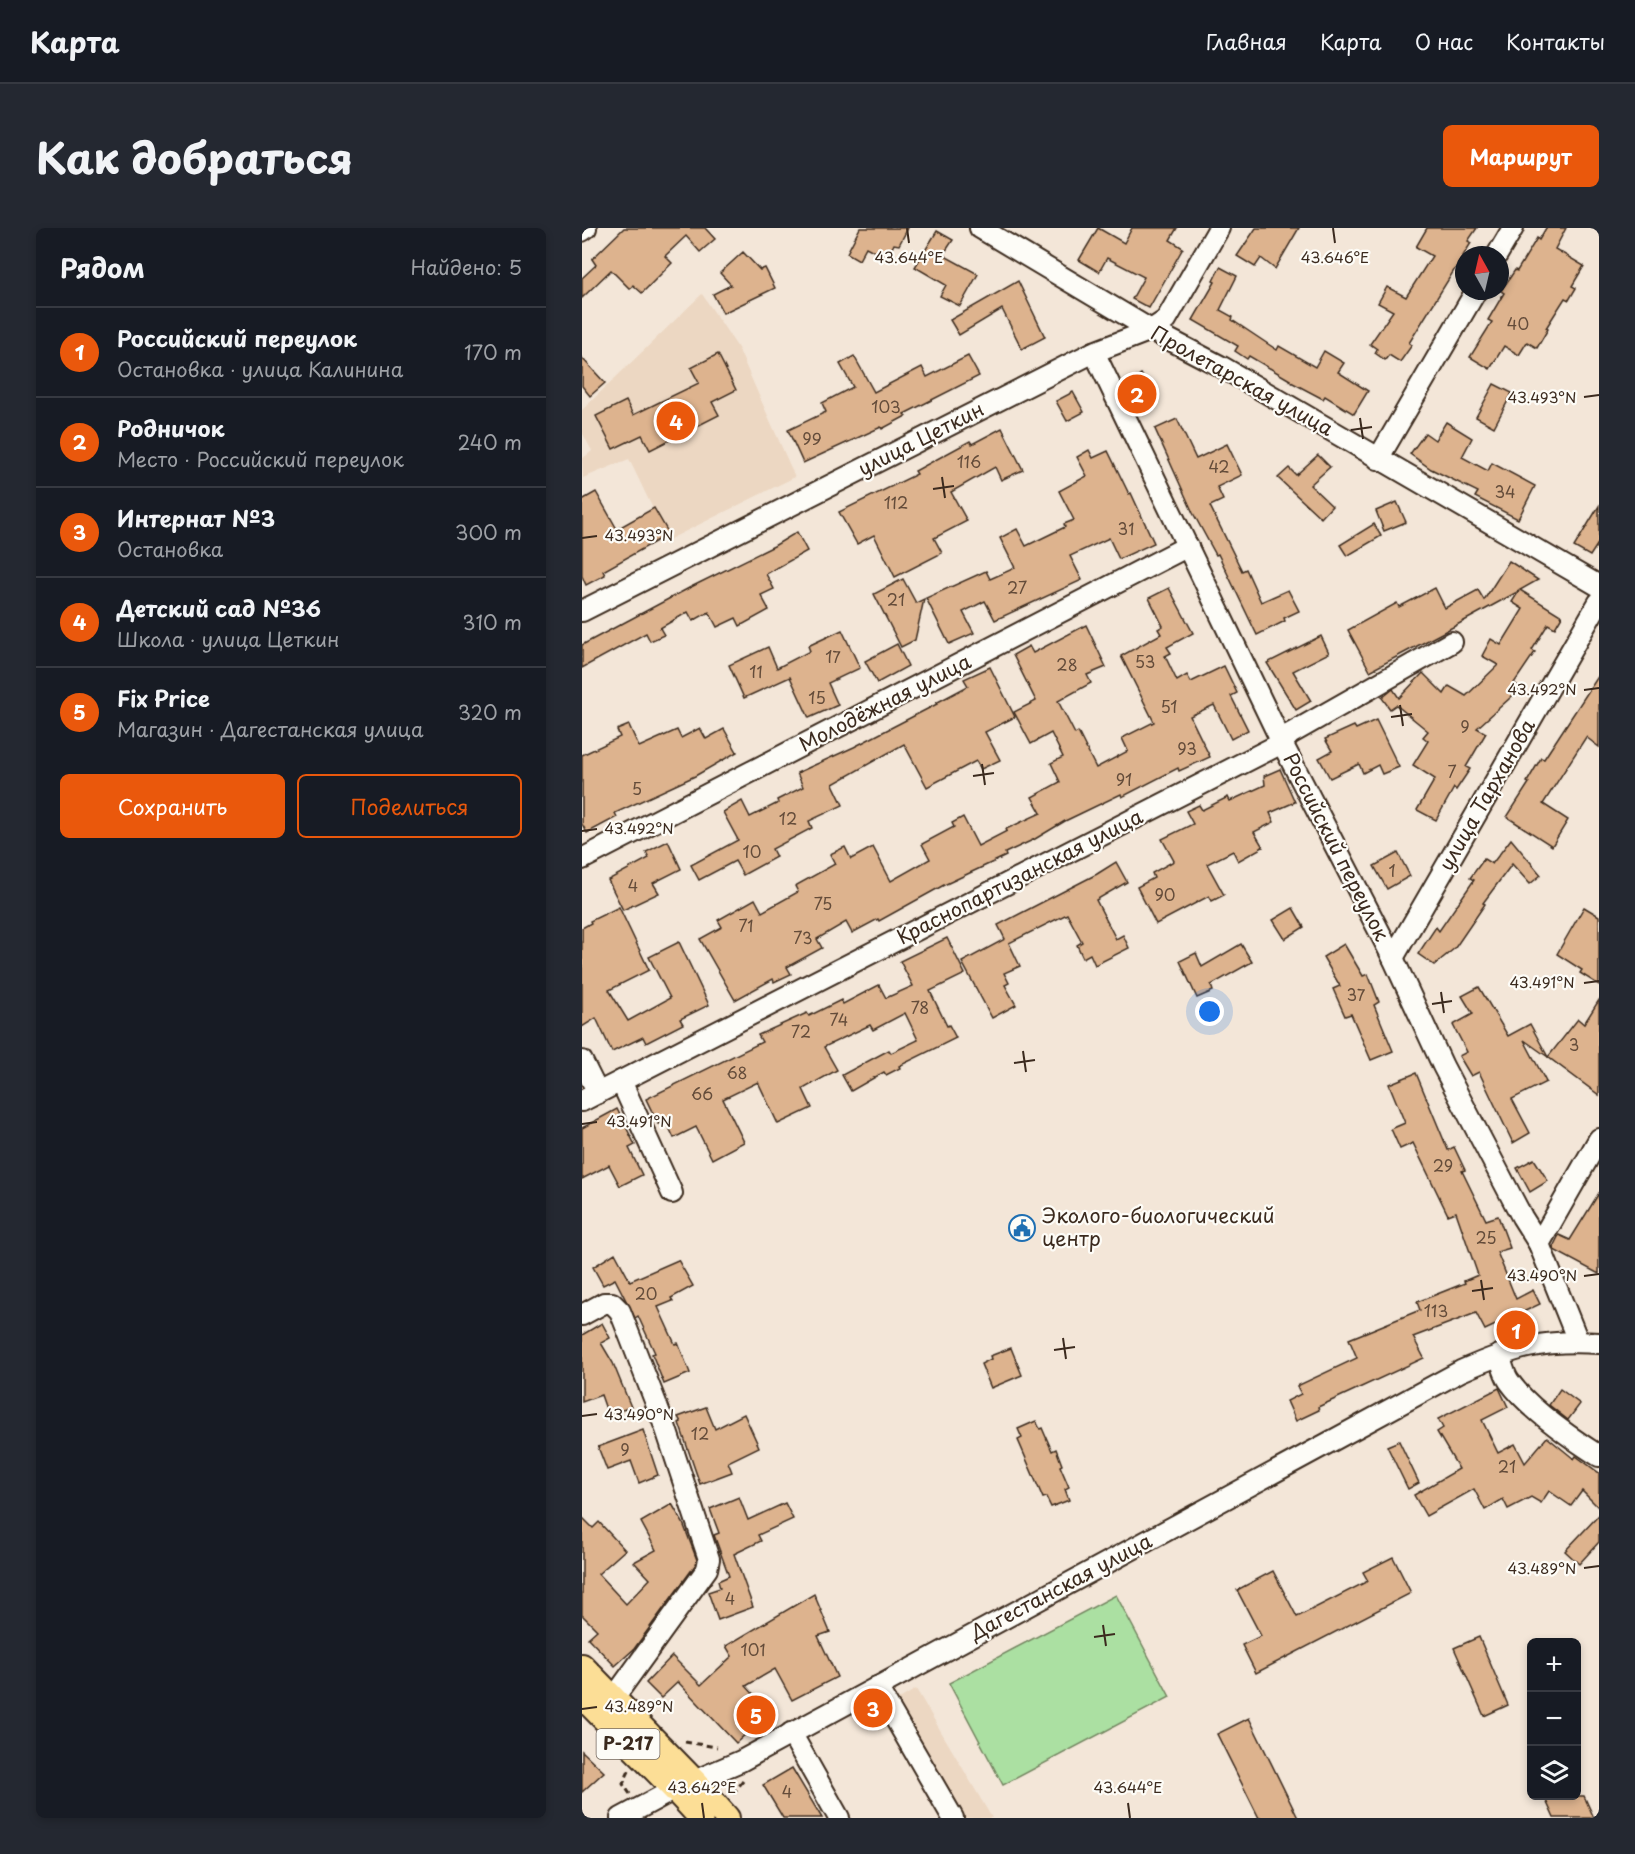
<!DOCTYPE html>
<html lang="ru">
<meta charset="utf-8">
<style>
:root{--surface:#171b24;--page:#242831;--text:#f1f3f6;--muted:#9ea1a6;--line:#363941;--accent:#ea580c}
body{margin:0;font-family:"Playpen Sans",sans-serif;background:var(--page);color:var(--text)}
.controls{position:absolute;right:18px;bottom:18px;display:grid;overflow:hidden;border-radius:9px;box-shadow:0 3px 9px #0003}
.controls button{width:54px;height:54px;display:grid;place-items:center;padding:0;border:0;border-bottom:2px solid var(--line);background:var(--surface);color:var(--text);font:30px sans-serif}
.compass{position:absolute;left:873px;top:18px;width:54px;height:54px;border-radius:50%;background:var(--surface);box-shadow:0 3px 9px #0003;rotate:352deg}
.you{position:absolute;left:628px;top:784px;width:21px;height:21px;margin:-15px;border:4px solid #fff;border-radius:50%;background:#1a73e8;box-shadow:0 0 0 9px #1a73e833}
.badge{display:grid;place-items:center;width:39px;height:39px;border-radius:50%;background:var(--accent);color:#fff;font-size:20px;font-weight:700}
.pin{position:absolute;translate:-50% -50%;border:3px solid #fff;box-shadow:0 2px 6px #0006}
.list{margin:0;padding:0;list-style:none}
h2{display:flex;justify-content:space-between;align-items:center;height:78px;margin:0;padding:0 24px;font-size:26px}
h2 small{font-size:20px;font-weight:400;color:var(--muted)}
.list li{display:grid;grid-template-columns:39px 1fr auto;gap:18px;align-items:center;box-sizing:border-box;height:90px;padding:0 24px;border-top:2px solid var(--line)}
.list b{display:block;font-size:22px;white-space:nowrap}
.list p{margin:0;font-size:20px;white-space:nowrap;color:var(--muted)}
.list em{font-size:20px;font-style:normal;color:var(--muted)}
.actions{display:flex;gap:12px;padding:18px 24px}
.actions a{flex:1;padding:14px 0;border:2px solid var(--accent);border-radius:9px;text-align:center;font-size:21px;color:var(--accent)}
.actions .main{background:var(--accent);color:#fff}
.icon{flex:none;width:33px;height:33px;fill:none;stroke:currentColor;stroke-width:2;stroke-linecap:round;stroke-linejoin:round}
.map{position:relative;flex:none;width:1017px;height:1590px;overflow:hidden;border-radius:9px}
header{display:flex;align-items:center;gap:36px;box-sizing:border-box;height:84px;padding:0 30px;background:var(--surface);border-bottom:2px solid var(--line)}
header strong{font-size:28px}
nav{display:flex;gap:33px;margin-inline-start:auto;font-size:21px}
.intro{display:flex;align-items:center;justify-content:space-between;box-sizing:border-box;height:144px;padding:0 36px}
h1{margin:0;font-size:42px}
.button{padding:15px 27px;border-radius:9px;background:var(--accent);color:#fff;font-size:21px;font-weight:700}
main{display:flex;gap:36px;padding:0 36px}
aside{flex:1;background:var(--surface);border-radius:9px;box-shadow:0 3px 9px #0003}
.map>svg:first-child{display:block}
.built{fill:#ecd7c2}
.green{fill:#abe0a2;stroke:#738560;stroke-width:1.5}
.building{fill:#ddb38e;stroke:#3b2a1e;stroke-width:1.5}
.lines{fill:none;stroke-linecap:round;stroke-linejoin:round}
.minor-casing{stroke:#3b2a1e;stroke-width:24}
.major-casing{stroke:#3b2a1e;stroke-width:28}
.path{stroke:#3b2a1e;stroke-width:3;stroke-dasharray:6 4.5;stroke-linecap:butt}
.minor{stroke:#fdfcf7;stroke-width:20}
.major{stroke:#fcde96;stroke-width:24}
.ticks{fill:none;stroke:#3b2a1e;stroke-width:2}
.labels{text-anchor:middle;stroke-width:4.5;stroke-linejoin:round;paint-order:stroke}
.number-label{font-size:16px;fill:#644c3a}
.shield{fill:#fdfcf7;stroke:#75695f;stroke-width:1.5}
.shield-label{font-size:18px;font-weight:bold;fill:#3b2a1e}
.street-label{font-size:20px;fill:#3b2a1e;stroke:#fdfcf7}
.poi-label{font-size:20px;fill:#3b2a1e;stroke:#fdfcf7;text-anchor:start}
.ticks-label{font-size:15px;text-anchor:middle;fill:#3b2a1e;stroke:#fdfcf7;stroke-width:4.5;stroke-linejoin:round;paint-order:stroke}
</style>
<header>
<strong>Карта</strong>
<nav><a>Главная</a><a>Карта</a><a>О нас</a><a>Контакты</a></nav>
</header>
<div class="intro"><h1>Как добраться</h1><a class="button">Маршрут</a></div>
<main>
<aside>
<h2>Рядом<small>Найдено: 5</small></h2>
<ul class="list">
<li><span class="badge">1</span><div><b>Российский переулок</b><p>Остановка · улица Калинина</p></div><em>170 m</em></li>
<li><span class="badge">2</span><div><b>Родничок</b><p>Место · Российский переулок</p></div><em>240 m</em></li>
<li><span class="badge">3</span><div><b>Интернат №3</b><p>Остановка</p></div><em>300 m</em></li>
<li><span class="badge">4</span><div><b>Детский сад №36</b><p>Школа · улица Цеткин</p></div><em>310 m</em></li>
<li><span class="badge">5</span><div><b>Fix Price</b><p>Магазин · Дагестанская улица</p></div><em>320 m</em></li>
</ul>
<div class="actions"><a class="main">Сохранить</a><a>Поделиться</a></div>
</aside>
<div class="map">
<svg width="1017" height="1590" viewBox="0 0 1017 1590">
<rect width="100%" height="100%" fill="#f3e6d8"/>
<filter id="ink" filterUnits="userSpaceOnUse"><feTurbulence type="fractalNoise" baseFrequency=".0167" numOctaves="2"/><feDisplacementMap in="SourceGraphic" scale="12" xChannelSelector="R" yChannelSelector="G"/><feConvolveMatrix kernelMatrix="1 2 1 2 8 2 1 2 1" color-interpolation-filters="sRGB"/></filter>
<g filter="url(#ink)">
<g class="built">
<polygon points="120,66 156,120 213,249 86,312 47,231 1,250 0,231 10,223 0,204 0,182"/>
<polygon points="334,1461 410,1590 362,1590 299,1482"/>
</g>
<polygon class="green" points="534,1367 588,1469 421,1557 367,1455"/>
<g class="building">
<polygon points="42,0 123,0 133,11 118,24 104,8 83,28 90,35 60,65 51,57 48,61 29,42 0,70 0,50 14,37 10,31"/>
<polygon points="278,0 326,0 317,17 312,16 305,30 284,19 277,32 265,25"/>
<polygon points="516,0 542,15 550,0 595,0 588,12 601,20 567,80 550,71 562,49 525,30 517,44 497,32"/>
<polygon points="674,0 717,0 693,41 679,30 673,39 655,28"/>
<polygon points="845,0 895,0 886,13 889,15 827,115 830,117 818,134 807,127 803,132 793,125 795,121 788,116 811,83 796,75 805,59 824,69 850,28 834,19"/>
<polygon points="964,0 984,0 973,21 1002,38 990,58 994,60 987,72 983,70 964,100 966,101 955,120 945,114 937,127 922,118 908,141 888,129 910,94 906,92 922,65 919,63 933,42 935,43 955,10 957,12"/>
<polygon points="355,3 371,12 361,27 396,46 378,78 358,68 364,57 333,39"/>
<polygon points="161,24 178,42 183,40 193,60 141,85 131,66 149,57 138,45"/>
<polygon points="638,39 655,48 638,82 651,89 650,92 695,122 697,118 733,139 742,123 762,135 756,144 786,163 772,186 743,168 741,171 707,153 708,152 667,128 665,131 653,123 656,118 611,92 633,54 631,53"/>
<polygon points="436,53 463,109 440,121 420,81 377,107 368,92"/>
<polygon points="136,126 154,162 130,174 137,187 68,222 60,207 31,221 14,188 44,173 51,187 117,155 109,140"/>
<polygon points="272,128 292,164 340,139 345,149 386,128 397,148 322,186 324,188 300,201 299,199 221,235 206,202 244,184 240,175 271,159 258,136"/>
<polygon points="0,130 23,155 8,168 0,158"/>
<polygon points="559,146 575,173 555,186 541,157"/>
<polygon points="912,156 930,165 912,199 894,189"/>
<polygon points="491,164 502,184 485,193 474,173"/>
<polygon points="595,191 614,231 645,216 660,247 635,259 641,272 628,278 660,343 664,341 679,374 706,362 717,383 702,390 703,393 675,407 636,326 634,327 611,285 573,201"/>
<polygon points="864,194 890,210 880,229 906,243 910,235 953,258 936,291 893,269 896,264 849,241 828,226 843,205 853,212"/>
<polygon points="420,200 441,242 419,252 413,239 369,264 385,293 352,310 360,325 313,349 292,307 275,316 257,284 335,246 333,243 388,213 390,216"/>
<polygon points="507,222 511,230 526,223 547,266 549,265 572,315 537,331 527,310 488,328 500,352 413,392 403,373 381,384 392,405 367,416 344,370 404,343 408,351 433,340 418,310 435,301 444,318 483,299 482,296 492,292 477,263 505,248 495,229"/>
<polygon points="736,227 748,239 728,257 750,278 739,290 696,250 707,240 714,247"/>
<polygon points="14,264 35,301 72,280 87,306 21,343 23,347 4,357 0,348 0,272"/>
<polygon points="815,274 824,294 802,303 794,283"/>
<polygon points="1017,278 1017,314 1008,328 992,319"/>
<polygon points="792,296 799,308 765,328 758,317"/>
<polygon points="215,304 225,323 184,346 192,361 179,367 187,382 158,398 154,390 135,399 127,384 111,393 106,384 78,400 82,407 68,413 64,405 0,440 0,417 109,359 192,318"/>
<polygon points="927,333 956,352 938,362 980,388 973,400 966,396 950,422 953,424 932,455 939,460 895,500 904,505 884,539 888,541 874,562 872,560 854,592 835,582 853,551 831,537 846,513 841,509 846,503 814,477 808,481 800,470 811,461 817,470 841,445 862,466 867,458 884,468 916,437 900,428 909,411 919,417 941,381 930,374 937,363 871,399 788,443 766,402 815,375 817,379 853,360 863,380 896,362 902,372"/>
<polygon points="321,351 334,375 342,371 333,412 319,419 292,366"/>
<polygon points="587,360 611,405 585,419 589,425 583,428 595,453 605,447 609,454 642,438 655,465 649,468 666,502 649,511 632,477 608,488 628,529 597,543 596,540 540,569 539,566 483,593 453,611 423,625 424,628 362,657 297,693 296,691 270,705 264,694 235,711 240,720 205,739 209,746 192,754 191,751 153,772 118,711 140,699 136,692 173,671 180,684 216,664 213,658 253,636 248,626 263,619 269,631 291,619 309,653 348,631 340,616 372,599 370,595 381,589 396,618 425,603 424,601 459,585 450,569 478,554 469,535 481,529 469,505 449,516 432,484 454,473 431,427 447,418 451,425 504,397 524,439 505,447 509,455 476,473 493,506 496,504 514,540 546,523 540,510 572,494 539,428 579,406 576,401 581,398 567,370"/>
<polygon points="260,402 278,440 246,455 256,477 227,490 208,449 162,470 147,437 186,419 195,440 228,423 226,418"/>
<polygon points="739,408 747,425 711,443 729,473 714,482 685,435"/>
<polygon points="315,416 326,438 295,455 283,433"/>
<polygon points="408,439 433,489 403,504 418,532 399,541 394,533 345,559 322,516 251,556 261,577 227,593 230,600 190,621 194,629 161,647 153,633 117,652 109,637 156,612 141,584 160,573 168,589 196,575 195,572 221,559 215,545 272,519 355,476 354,475 386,458 382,451"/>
<polygon points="1017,447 1017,519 1004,509 961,576 986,592 970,618 925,589 947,555 945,554 959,530 962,531"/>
<polygon points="794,492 817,539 800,546 796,537 781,545 777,536 748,550 737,530 750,523 743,511 772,498 774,501"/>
<polygon points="47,497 57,519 95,502 99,510 118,500 124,511 142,501 155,524 113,548 33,585 35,589 5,605 0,596 0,527 38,509 35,502"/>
<polygon points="698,541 713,574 688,585 692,594 672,604 681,619 656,633 651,623 625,636 642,667 630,673 627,668 574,696 555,659 572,650 570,645 592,633 580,611 611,596 604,583 617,577 620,582 646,569 648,573 683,557 682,548"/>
<polygon points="929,611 959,647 948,656 930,636 901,675 903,676 873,720 852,737 836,726 854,699 857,703 892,652 888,650 902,631 910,636"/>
<polygon points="86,613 99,641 71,655 77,665 41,682 26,652 67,630 64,624"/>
<polygon points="816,625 828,648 805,661 792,638"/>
<polygon points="534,634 545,654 514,672 534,711 541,707 547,720 513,737 508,726 501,730 495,717 500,714 485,686 427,715 438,738 422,745 427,755 423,757 434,777 410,790 380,734 423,711 416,697 515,646"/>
<polygon points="37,679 67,742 27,762 46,793 88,770 67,729 97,714 127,777 98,791 101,796 64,815 61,809 30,824 14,790 0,799 0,700 9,695 8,693"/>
<polygon points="1002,679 1017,688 1017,757 998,745 1000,742 975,726"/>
<polygon points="711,680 722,699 703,711 691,692"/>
<polygon points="365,710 383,746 348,763 365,798 367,797 374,810 317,838 318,840 304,847 302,844 269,863 260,847 307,822 309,825 336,812 323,785 291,802 288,797 242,819 255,842 221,861 230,880 196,896 176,854 141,871 162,914 130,931 114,899 92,910 84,893 76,896 64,871 180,814 176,807 225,785 227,788 259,772 261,776 297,757 304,770 331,758 318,733"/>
<polygon points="659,716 670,734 629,757 631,763 615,770 598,733 614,725 620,739"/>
<polygon points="762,716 781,748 786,746 797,774 792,777 811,823 789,832 769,786 763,788 751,761 758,758 741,729"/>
<polygon points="897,759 926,808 948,796 966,829 942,812 964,854 930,871 948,905 931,915 897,844 889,848 877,828 885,824 871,797 891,786 880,768"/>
<polygon points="1017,772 1017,867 966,829 996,791 1002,796"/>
<polygon points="834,845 866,922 872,919 883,942 880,943 904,992 916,988 928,1020 915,1024 934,1071 951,1062 958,1076 903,1102 894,1085 831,1109 842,1130 736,1179 737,1182 714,1193 705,1173 719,1166 715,1158 775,1130 767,1111 838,1082 835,1074 883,1055 882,1053 896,1047 874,984 866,987 831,915 818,921 809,901 823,895 807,856"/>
<polygon points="35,881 53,917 47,920 60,947 38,958 27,937 0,951 0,900"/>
<polygon points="952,931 966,953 948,964 935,940"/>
<polygon points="1017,965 1017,1046 972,1022 971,1019 977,1007 988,1012"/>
<polygon points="33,1025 48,1053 96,1032 111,1058 89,1070 91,1073 76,1079 93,1116 96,1115 108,1145 82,1156 70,1126 73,1125 56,1088 53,1090 33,1051 21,1057 11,1039"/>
<polygon points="20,1095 28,1110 19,1115 31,1135 49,1179 26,1187 19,1167 0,1174 0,1107"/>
<polygon points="429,1120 440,1147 409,1160 399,1136 409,1131 408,1128"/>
<polygon points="917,1160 926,1179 900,1192 916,1225 933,1216 943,1235 965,1209 992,1231 994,1228 1017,1245 1017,1280 1000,1263 989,1278 967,1263 959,1275 949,1269 926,1281 921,1271 903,1282 892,1261 844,1288 832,1267 877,1241 855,1204 861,1200 856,1191"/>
<polygon points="978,1161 998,1176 986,1192 967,1177"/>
<polygon points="124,1179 133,1201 162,1186 177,1219 146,1234 150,1244 118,1256 97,1195 99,1194 96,1189"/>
<polygon points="454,1193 458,1201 460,1200 470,1223 474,1221 480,1237 478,1238 487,1259 483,1261 487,1272 469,1279 464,1269 461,1270 436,1212 440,1210 436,1201"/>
<polygon points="61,1202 76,1247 57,1255 49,1233 25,1242 16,1219"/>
<polygon points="817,1213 837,1255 826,1261 805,1218"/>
<polygon points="157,1269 166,1292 203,1275 211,1291 176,1307 179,1313 152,1326 171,1379 136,1392 126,1364 138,1360 136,1353 147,1348 132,1307 137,1305 128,1281"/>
<polygon points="90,1276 101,1295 115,1332 114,1336 52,1421 33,1438 6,1410 15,1402 0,1387 0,1289 11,1300 17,1294 43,1322 16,1346 44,1376 68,1351 52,1334 74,1322 59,1294"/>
<polygon points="1017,1287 1017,1314 997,1336 983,1323"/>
<polygon points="811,1329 829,1365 674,1445 660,1417 679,1408 655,1362 691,1343 715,1389 786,1353 781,1344"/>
<polygon points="232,1366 248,1404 236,1408 255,1449 210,1472 193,1441 164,1458 188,1484 154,1515 96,1454 79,1470 64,1455 90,1428 119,1457 150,1428 144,1418"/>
<polygon points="897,1409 926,1477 902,1488 872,1420"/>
<polygon points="667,1490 716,1590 677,1590 635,1506"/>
<polygon points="0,1523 22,1544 0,1564"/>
<polygon points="210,1540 240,1590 201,1590 181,1557"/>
<polygon points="962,1568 1002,1568 1012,1590 972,1590"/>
</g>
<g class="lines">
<defs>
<g id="minor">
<polyline points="398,0 569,102 640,139 1017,358"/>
<polyline points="0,3 4,0"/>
<polyline points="915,27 931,0"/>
<polyline points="512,124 700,515 811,730 861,838 940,989 957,1016 996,1113"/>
<polyline points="796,231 894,63"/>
<polyline points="0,383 512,124 569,102 584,92 637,0"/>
<polyline points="0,631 606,318"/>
<polyline points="811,730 1017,374"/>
<polyline points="0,833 16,865"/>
<polyline points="39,853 90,965"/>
<polyline points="0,873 700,515 708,506 870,414"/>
<polyline points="957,1016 1017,911"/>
<polyline points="0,1087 22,1075 30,1075 38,1083 84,1201 127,1331 125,1341 31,1471"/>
<path d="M917,1127C920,1135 922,1146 927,1153C946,1180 989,1210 1017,1228"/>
<polyline points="295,1459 371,1590"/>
<polyline points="209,1505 257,1590"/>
<path d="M39,1590L93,1561L159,1533L879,1143C931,1120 960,1111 1017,1115"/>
</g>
<g id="major">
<polyline points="0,1438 113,1554 145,1590"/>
<path d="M0,1468C39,1509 81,1547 119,1590"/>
</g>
</defs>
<use href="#minor" class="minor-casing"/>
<use href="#major" class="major-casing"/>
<g class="path">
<polyline points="103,1514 135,1519"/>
<polyline points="47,1543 41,1556 48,1566"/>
<polyline points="151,1566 161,1553"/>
</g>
<use href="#minor" class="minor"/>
<use href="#major" class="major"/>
</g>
</g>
<path class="ticks" d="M325,0L327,15M751,0L753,15M1002,169L1017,167M778,190L781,211M769,202L790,199M360,249L363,270M351,261L372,258M0,310L15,308M1002,462L1017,460M818,477L821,498M809,489L830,486M400,536L403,557M391,548L412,545M0,603L15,601M1002,755L1017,753M859,764L862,785M850,776L870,773M441,823L444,844M432,835L453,832M0,896L15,894M1002,1048L1017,1046M899,1052L902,1072M890,1063L911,1060M481,1110L484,1131M472,1122L493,1119M0,1188L15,1186M1002,1340L1017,1338M521,1397L524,1418M512,1409L533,1406M0,1481L15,1479M120,1575L122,1590M546,1575L548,1590"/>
<defs>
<symbol id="civic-ring" viewBox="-11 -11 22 22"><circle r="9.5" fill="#fdfcf7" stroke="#1f6fb2" stroke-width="1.5"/><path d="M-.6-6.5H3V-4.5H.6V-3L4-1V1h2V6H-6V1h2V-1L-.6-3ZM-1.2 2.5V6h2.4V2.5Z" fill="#1f6fb2"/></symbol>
</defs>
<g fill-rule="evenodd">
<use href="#civic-ring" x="425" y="985" width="30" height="30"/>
</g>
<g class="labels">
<g class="number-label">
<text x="936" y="102">40</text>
<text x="304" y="185">103</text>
<text x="230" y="217">99</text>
<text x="387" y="240">116</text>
<text x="637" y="245">42</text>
<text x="923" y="270">34</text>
<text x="314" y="281">112</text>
<text x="544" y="307">31</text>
<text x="435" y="366">27</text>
<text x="314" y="378">21</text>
<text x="251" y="435">17</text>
<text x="563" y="440">53</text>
<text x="485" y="443">28</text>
<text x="174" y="450">11</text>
<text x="235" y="476">15</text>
<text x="587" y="485">51</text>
<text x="883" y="505">9</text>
<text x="605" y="527">93</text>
<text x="870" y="550">7</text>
<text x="542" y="558">91</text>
<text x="55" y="567">5</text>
<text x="206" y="597">12</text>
<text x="170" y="630">10</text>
<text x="810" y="649">1</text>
<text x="51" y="664">4</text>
<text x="583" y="673">90</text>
<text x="241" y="682">75</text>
<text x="164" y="704">71</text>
<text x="221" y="716">73</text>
<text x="774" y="773">37</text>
<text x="338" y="786">78</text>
<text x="257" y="798">74</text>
<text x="219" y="810">72</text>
<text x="992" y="823">3</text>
<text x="155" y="851">68</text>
<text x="120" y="872">66</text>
<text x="861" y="944">29</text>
<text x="904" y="1016">25</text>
<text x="64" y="1072">20</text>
<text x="854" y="1089">113</text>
<text x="118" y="1212">12</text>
<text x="43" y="1228">9</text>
<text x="925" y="1245">21</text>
<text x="148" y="1377">4</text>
<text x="171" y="1428">101</text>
<text x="205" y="1570">4</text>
</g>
<rect class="shield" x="14.5" y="1501" width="63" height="30" rx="4.5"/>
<g class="shield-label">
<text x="46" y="1522">Р-217</text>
</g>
<g class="street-label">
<text transform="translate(660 153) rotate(29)" y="7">Пролетарская улица</text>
<text transform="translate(339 211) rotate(-27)" y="7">улица Цеткин</text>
<text transform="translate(303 475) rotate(-27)" y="7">Молодёжная улица</text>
<text transform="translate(905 567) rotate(-60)" y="7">улица Тарханова</text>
<text transform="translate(754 619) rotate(63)" y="7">Российский переулок</text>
<text transform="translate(438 649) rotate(-27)" y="7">Краснопартизанская улица</text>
<text transform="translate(479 1359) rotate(-28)" y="7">Дагестанская улица</text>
</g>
<g class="poi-label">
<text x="460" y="995">Эколого-биологический<tspan x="460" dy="23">центр</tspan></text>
</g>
</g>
<g class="ticks-label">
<text x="327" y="35">43.644°E</text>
<text x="753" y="35">43.646°E</text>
<text x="960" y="175">43.493°N</text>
<text x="57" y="313">43.493°N</text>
<text x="960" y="467">43.492°N</text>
<text x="57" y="606">43.492°N</text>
<text x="960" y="760">43.491°N</text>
<text x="57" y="899">43.491°N</text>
<text x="960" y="1053">43.490°N</text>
<text x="57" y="1192">43.490°N</text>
<text x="960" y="1346">43.489°N</text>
<text x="57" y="1484">43.489°N</text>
<text x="120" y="1565">43.642°E</text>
<text x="546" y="1565">43.644°E</text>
</g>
</svg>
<div class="controls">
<button>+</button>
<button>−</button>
<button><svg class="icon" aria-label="layers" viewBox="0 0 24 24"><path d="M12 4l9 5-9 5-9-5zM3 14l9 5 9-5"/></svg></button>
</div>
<svg class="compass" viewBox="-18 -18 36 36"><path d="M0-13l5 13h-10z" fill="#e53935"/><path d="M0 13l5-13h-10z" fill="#9ea1a6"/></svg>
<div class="you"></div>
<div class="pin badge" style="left:934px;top:1102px">1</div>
<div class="pin badge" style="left:555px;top:166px">2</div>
<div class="pin badge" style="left:291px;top:1480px">3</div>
<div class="pin badge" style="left:94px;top:193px">4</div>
<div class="pin badge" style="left:174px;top:1487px">5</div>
</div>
</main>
